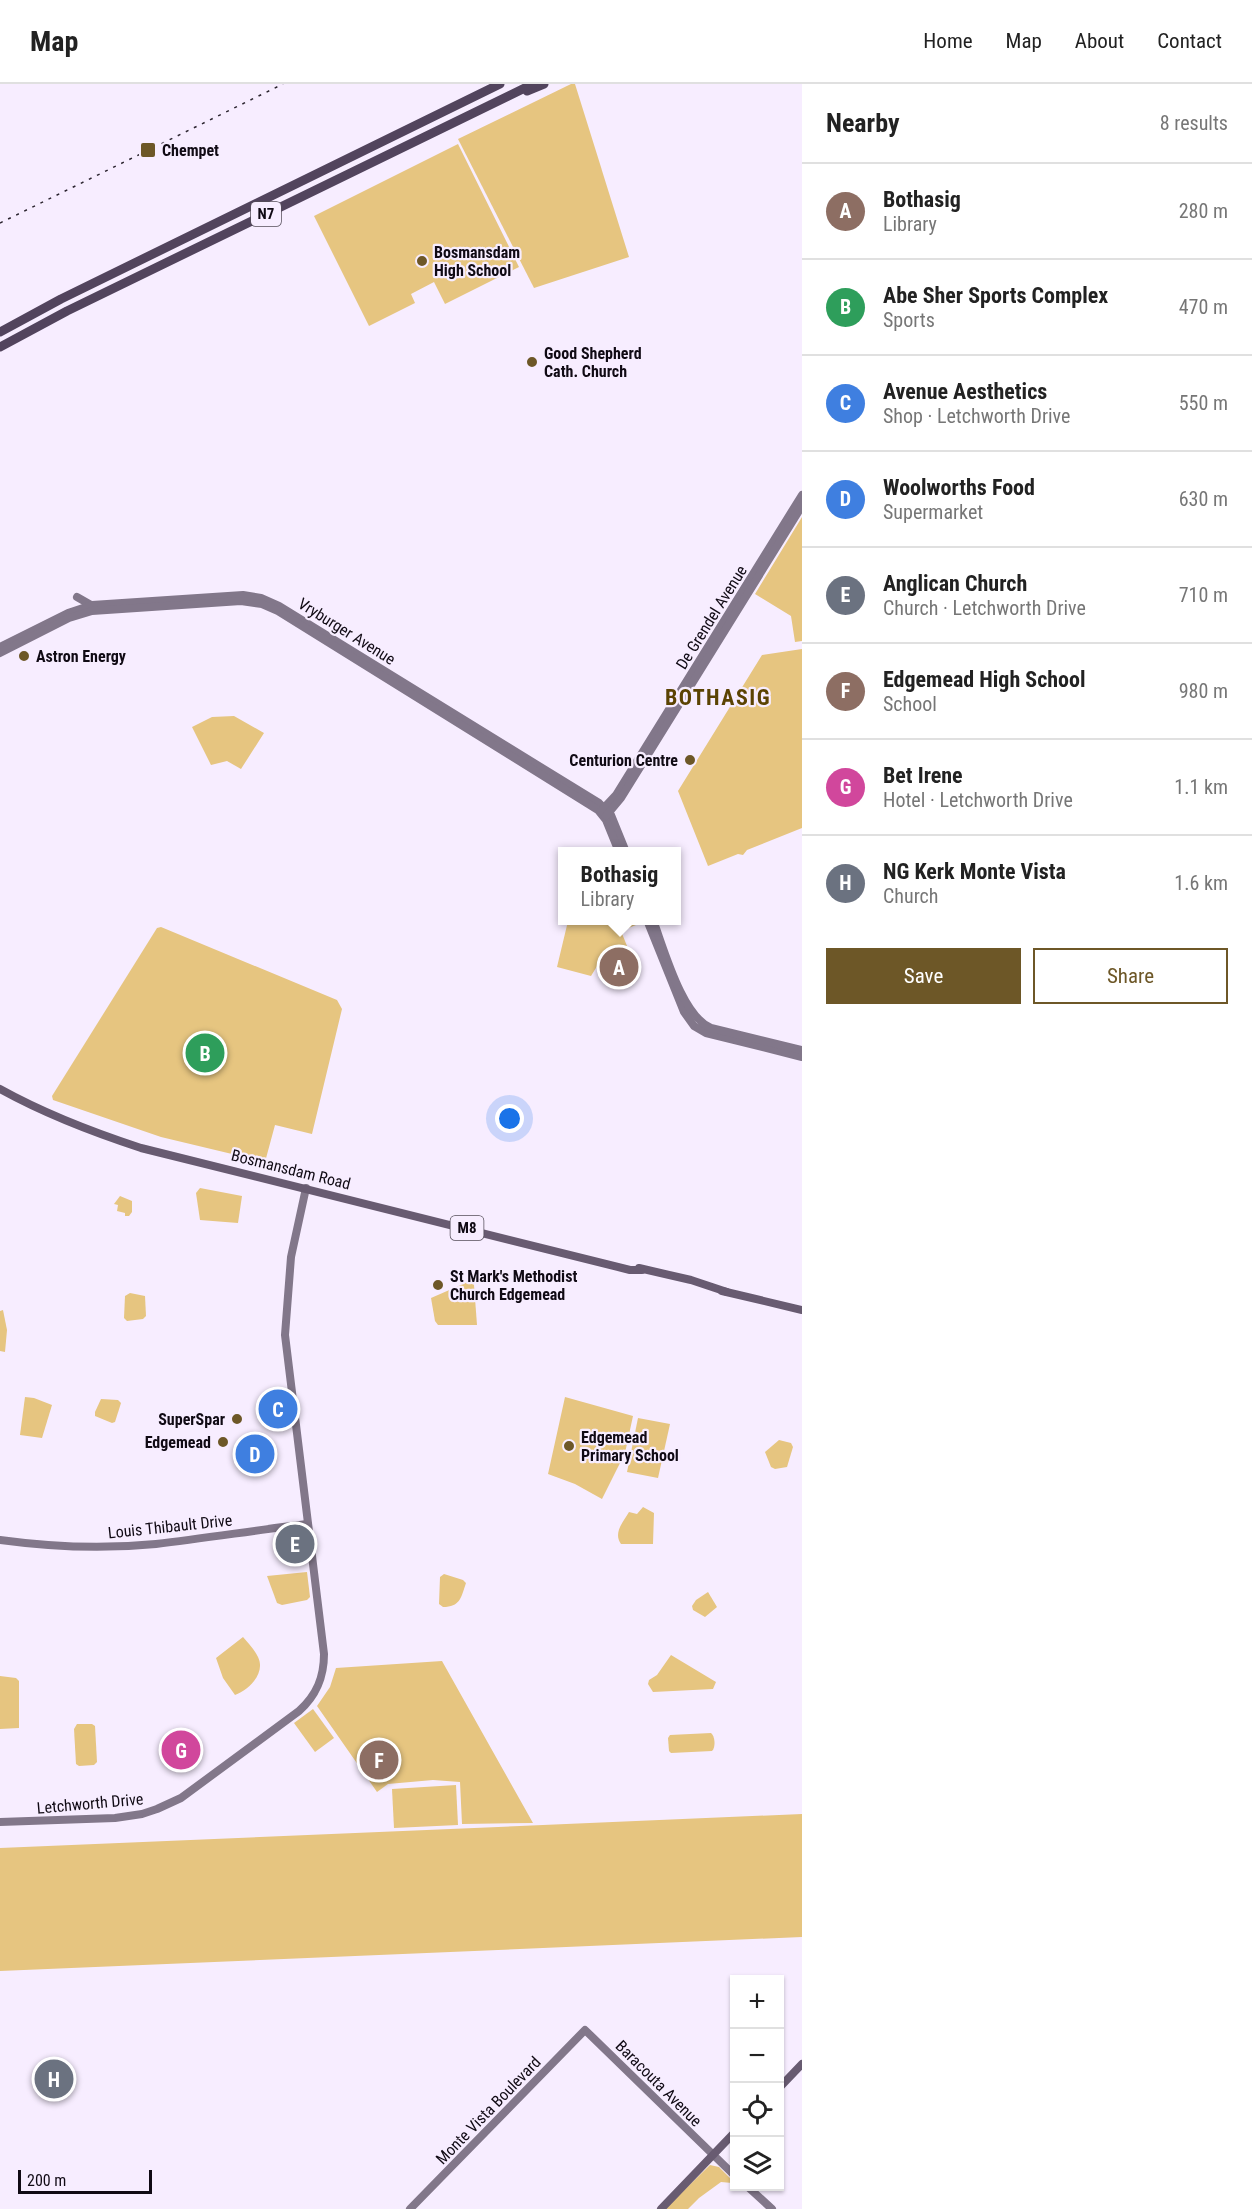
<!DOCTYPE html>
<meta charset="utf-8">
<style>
:root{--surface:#fff;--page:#f6f6f6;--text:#222;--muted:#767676;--line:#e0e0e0;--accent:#6d5727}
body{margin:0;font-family:"Roboto Condensed",sans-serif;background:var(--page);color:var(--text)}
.controls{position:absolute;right:18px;bottom:18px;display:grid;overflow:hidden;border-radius:0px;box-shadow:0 2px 4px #0004}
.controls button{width:54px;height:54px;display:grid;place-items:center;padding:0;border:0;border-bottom:2px solid var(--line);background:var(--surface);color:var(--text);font:30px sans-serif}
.scale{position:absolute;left:18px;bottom:15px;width:134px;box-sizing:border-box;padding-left:6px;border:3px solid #100a14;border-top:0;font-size:16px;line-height:21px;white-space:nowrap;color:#100a14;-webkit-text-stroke:4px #f7edff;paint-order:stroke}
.you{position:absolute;left:510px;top:1035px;width:21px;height:21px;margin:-15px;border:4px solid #fff;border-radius:50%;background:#1a73e8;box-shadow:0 0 0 9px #1a73e833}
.badge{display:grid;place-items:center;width:39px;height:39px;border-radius:50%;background:var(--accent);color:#fff;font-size:20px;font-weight:700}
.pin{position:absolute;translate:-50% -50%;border:3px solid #fff;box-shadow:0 2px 6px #0006}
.popup{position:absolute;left:558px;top:763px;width:123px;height:78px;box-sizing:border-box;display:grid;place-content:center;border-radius:0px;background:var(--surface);filter:drop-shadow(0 2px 4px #0005);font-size:20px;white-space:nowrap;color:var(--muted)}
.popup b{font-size:22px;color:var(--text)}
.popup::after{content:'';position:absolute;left:50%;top:100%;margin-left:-12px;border:12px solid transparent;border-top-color:var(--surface)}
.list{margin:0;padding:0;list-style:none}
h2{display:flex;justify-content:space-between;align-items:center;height:78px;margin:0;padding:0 24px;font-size:26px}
h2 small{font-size:20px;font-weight:400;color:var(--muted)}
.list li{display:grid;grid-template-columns:39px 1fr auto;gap:18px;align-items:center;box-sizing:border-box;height:96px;padding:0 24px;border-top:2px solid var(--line)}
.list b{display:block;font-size:22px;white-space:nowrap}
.list p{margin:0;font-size:20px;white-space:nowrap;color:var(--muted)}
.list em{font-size:20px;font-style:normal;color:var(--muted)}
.actions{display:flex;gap:12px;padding:18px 24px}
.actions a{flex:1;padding:14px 0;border:2px solid var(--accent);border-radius:0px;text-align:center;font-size:21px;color:var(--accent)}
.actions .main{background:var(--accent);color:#fff}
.icon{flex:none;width:33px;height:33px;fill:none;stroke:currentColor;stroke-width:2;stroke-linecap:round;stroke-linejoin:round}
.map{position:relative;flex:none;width:802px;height:2125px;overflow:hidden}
header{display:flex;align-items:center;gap:36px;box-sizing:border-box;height:84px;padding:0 30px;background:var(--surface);border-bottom:2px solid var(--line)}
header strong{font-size:28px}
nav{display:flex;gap:33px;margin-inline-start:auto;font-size:21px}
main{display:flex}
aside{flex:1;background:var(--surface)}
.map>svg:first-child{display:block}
.green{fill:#e6c580}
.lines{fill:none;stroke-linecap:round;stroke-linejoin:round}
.secondary{stroke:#82778a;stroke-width:8}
.primary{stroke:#685b71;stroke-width:8}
.highway{stroke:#52445d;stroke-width:9}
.rail{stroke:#2c2530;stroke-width:1.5;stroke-dasharray:3 6;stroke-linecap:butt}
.poi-dot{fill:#6d5727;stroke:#f7edff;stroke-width:2}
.labels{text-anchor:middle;stroke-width:4.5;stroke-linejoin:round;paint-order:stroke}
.shield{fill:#f7edff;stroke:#554e5a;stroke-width:1.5}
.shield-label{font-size:15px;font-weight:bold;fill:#100a14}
.poi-label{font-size:16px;font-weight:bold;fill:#100a14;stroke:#f7edff;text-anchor:start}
.street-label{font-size:16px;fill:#100a14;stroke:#f7edff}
.district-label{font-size:22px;font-weight:bold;letter-spacing:1.5px;fill:#5b4303;stroke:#f7edff}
</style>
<header>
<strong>Map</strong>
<nav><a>Home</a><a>Map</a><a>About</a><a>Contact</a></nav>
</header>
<main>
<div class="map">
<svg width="802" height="2125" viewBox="0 0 802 2125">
<rect width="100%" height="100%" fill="#f7edff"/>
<g class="green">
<polygon points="571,0 575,0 629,173 534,204 458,55"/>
<polygon points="458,60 519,183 445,220 434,198 411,210 415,219 369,242 314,132"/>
<polygon points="802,433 802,557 795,558 791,532 755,510"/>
<polygon points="802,565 802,744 747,766 743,771 738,770 708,782 678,707 762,571"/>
<polygon points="234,632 264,649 241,685 227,677 211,681 192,643 212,633"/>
<polygon points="568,837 640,836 641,839 621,847 629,867 599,879 591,892 557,883"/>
<polygon points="161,843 337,916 342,925 312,1050 275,1041 265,1078 161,1053 53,1016 52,1012 157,844"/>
<polygon points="200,1104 242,1112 238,1139 200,1136 196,1109"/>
<polygon points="120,1112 132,1117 132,1128 129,1132 125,1132 125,1129 117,1127 118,1121 114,1120"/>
<polygon points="470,1197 474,1201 477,1241 438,1241 435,1237 431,1214"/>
<polygon points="130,1209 145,1212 146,1232 143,1235 127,1237 124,1234 125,1212"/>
<polygon points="3,1226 7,1246 5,1268 0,1267 0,1227"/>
<polygon points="25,1313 34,1314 52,1321 42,1354 20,1351"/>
<polygon points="565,1313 633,1332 625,1369 602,1415 575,1400 548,1390"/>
<polygon points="101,1315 118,1316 121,1319 115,1338 112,1339 95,1332 95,1328"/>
<polygon points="638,1334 670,1340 658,1394 627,1388"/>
<polygon points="779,1356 791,1359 793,1363 787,1383 775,1385 771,1383 765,1368"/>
<path d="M643,1423L654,1429L653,1460H621C613,1449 623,1438 629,1428L637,1430Z"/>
<polygon points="307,1488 310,1513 307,1516 282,1521 277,1519 267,1492"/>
<path d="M444,1490L463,1496L466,1499C461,1514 460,1523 443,1523L439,1520L440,1493Z"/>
<polygon points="708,1508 717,1523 705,1533 693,1526 692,1522 696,1516"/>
<path d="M243,1553C248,1559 255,1566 258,1573C266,1589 249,1606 235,1611L223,1594L216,1574Z"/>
<polygon points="671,1571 716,1598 713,1605 653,1608 648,1600 649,1596 657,1591"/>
<polygon points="442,1577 533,1739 462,1740 460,1698 433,1696 388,1700 377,1708 317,1622 330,1603 336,1584"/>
<polygon points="0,1592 16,1594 19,1597 19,1644 0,1645"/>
<polygon points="313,1625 334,1654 315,1668 294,1639"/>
<polygon points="77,1640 92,1640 95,1642 97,1678 94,1681 79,1682 76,1680 74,1645"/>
<path d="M711,1649C715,1652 716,1663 712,1667L671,1669L669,1667L668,1654L670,1651Z"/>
<polygon points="456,1701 458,1741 394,1744 392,1705"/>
<polygon points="802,1730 802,1853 0,1887 0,1764"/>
<polygon points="710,2081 719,2083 733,2097 732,2099 721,2098 699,2114 688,2125 665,2125"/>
</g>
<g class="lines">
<g class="secondary">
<polyline points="77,513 91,521"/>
<polyline points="0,563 68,529 92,521 243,511 261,514 279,522 599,719 611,731 626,768"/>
<polyline points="0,569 69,534 92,527 241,517 262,520 278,527 598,726 606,736 619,768"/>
<polyline points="601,727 616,711 802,411"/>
<polyline points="606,732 621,714 802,422"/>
<polyline points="647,836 684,928 694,942 706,949 802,973"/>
<path d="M653,836C664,865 682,932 711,944L802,966"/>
<path d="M0,1456C51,1463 105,1465 156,1460C207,1454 257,1446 307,1440"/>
<path d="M0,1738L115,1734L142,1730L157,1725L181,1714L299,1627C317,1611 324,1593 324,1570L285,1251L291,1173L306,1104"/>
<polyline points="747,2102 772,2125"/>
<polyline points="410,2125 585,1946 734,2091"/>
</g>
<g class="primary">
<path d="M0,1005C45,1030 92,1048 141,1064L630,1186H642"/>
<polyline points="639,1184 691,1196 727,1208"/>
<polyline points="722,1207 802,1226"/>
<polyline points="780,2003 802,1980"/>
<polyline points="661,2125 734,2049"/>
</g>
<g class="highway">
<polyline points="527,7 544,0"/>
<polyline points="0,248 61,215 500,0"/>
<polyline points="0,263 67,227 533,0"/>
</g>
<polyline class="rail" points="0,139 283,0"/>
</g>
<g class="poi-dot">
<rect x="140" y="58" width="16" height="16" rx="3"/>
<circle cx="422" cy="177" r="6"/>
<circle cx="532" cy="278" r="6"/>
<circle cx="24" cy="572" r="6"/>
<circle cx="690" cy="676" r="6"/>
<circle cx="438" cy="1201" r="6"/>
<circle cx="237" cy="1335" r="6"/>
<circle cx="223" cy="1358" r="6"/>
<circle cx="569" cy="1362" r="6"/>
</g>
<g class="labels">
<g class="shield">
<rect x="251" y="118" width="30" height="24" rx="4.5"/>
<rect x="450.5" y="1132" width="33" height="24" rx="4.5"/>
</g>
<g class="shield-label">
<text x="266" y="135">N7</text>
<text x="467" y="1149">M8</text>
</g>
<g class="poi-label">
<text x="162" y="72">Chempet</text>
<text x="434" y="174">Bosmansdam<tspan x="434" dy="18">High School</tspan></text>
<text x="544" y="275">Good Shepherd<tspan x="544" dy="18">Cath. Church</tspan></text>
<text x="36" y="578">Astron Energy</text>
<text x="678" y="682" text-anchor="end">Centurion Centre</text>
<text x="450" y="1198">St Mark's Methodist<tspan x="450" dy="18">Church Edgemead</tspan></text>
<text x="225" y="1341" text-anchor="end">SuperSpar</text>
<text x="581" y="1359">Edgemead<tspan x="581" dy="18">Primary School</tspan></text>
<text x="211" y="1364" text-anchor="end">Edgemead</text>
</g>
<g class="street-label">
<text transform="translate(711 533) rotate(-58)" y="6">De Grendel Avenue</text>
<text transform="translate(347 547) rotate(32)" y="6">Vryburger Avenue</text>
<text transform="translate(291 1085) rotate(14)" y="6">Bosmansdam Road</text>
<text transform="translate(170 1442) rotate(-6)" y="6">Louis Thibault Drive</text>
<text transform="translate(90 1719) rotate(-5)" y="6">Letchworth Drive</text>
<text transform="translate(659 1999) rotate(45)" y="6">Baracouta Avenue</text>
<text transform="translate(488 2026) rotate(-46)" y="6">Monte Vista Boulevard</text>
</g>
<g class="district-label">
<text x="718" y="621">BOTHASIG</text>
</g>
</g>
</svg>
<div class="controls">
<button>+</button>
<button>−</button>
<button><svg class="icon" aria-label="locate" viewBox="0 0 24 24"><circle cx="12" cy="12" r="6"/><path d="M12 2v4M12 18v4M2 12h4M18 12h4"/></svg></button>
<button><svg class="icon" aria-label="layers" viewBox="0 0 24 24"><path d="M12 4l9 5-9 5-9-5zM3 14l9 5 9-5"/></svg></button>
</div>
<div class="scale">200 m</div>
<div class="you"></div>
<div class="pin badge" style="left:619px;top:883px;background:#8d6e63">A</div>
<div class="popup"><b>Bothasig</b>Library</div>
<div class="pin badge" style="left:205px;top:969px;background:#2e9e5b">B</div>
<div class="pin badge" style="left:278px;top:1325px;background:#3f7fe0">C</div>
<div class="pin badge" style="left:255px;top:1370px;background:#3f7fe0">D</div>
<div class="pin badge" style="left:295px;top:1460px;background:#6b7280">E</div>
<div class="pin badge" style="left:379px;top:1676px;background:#8d6e63">F</div>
<div class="pin badge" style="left:181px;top:1666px;background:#d1479c">G</div>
<div class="pin badge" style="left:54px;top:1995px;background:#6b7280">H</div>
</div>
<aside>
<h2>Nearby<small>8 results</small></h2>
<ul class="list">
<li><span class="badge" style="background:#8d6e63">A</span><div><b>Bothasig</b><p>Library</p></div><em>280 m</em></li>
<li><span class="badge" style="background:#2e9e5b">B</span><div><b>Abe Sher Sports Complex</b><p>Sports</p></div><em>470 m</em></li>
<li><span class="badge" style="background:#3f7fe0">C</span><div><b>Avenue Aesthetics</b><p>Shop · Letchworth Drive</p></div><em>550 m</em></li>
<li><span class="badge" style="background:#3f7fe0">D</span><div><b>Woolworths Food</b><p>Supermarket</p></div><em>630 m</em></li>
<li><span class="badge" style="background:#6b7280">E</span><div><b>Anglican Church</b><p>Church · Letchworth Drive</p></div><em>710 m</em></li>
<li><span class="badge" style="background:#8d6e63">F</span><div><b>Edgemead High School</b><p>School</p></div><em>980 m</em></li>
<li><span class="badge" style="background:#d1479c">G</span><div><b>Bet Irene</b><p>Hotel · Letchworth Drive</p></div><em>1.1 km</em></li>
<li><span class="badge" style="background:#6b7280">H</span><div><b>NG Kerk Monte Vista</b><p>Church</p></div><em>1.6 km</em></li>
</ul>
<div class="actions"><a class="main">Save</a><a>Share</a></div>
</aside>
</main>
